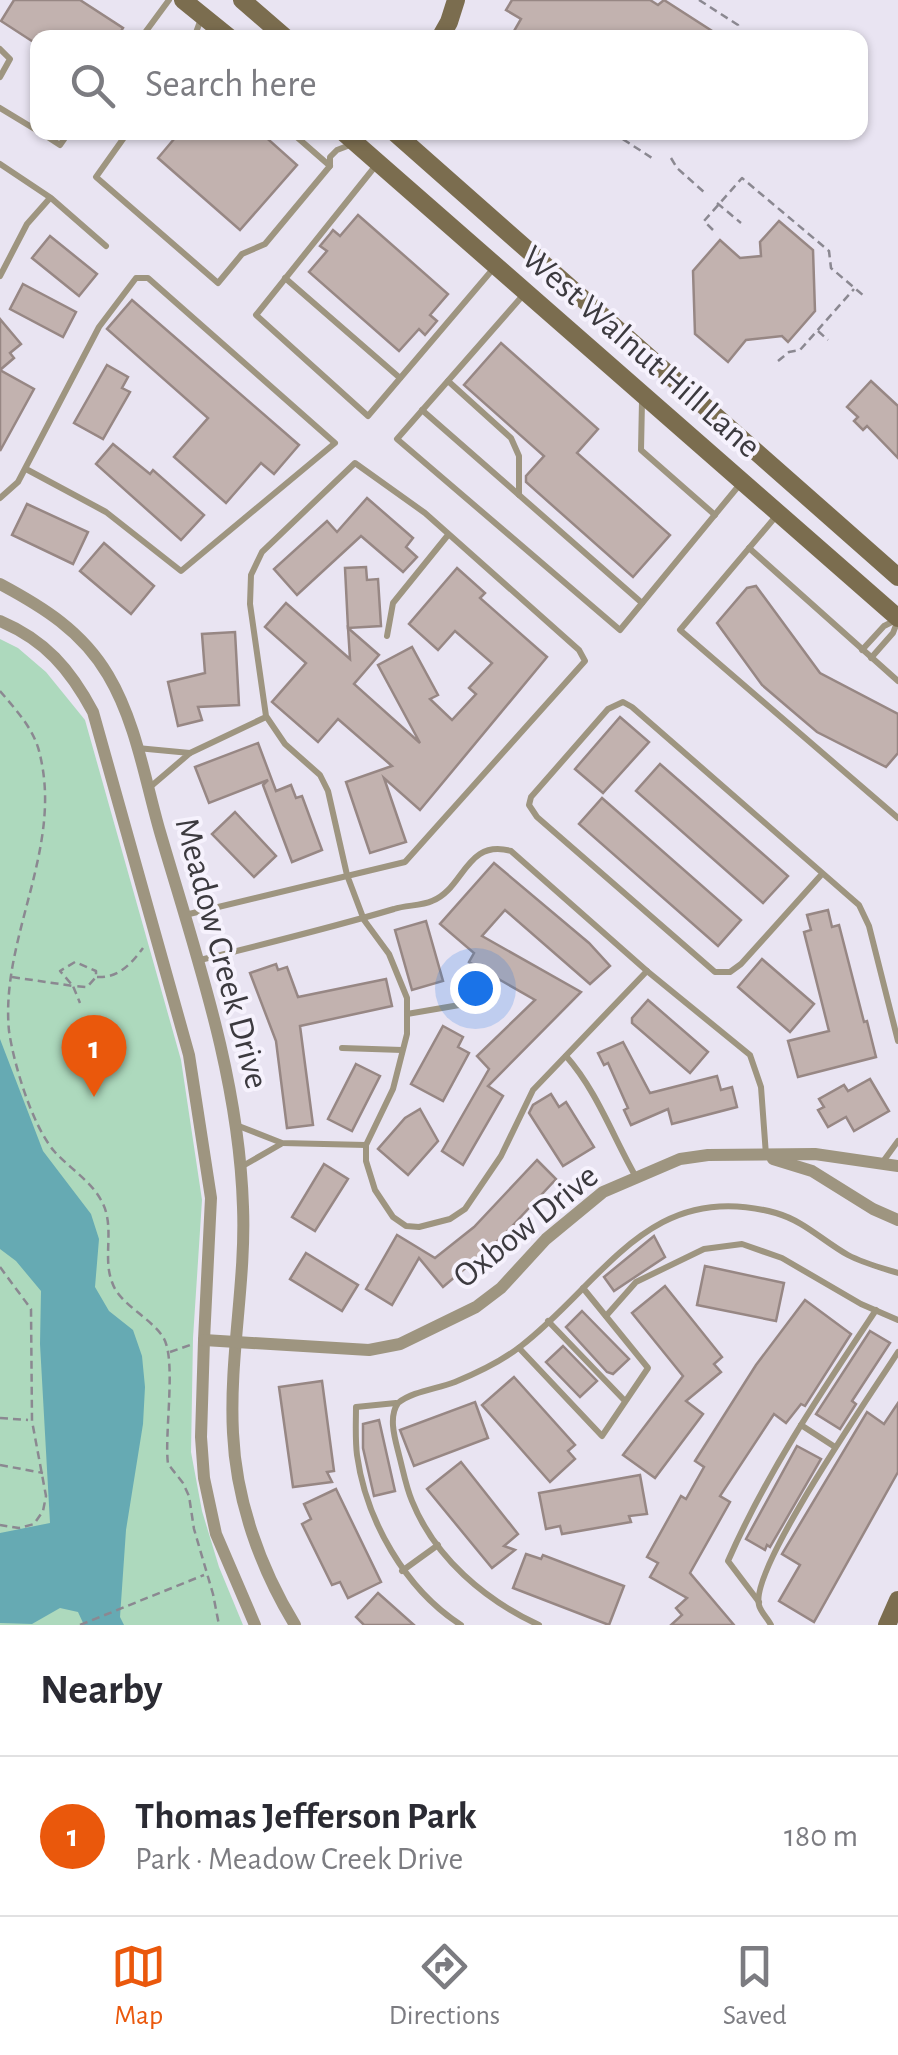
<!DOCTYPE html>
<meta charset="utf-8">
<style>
:root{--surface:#fff;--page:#f7f7f7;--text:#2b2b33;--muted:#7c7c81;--line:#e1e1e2;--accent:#ea580c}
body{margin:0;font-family:"Alegreya Sans",sans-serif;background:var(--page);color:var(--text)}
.you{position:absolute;left:475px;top:988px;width:35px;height:35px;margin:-25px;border:8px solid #fff;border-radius:50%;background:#1a73e8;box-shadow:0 0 0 15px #1a73e833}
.badge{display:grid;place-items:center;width:65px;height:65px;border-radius:50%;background:var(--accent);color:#fff;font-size:32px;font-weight:700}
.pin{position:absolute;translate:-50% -82px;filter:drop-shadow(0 2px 5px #0008)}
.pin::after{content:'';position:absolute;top:52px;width:35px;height:30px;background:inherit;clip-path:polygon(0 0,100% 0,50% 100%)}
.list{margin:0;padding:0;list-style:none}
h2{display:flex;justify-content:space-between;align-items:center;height:130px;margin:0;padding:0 40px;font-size:42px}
h2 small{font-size:32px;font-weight:400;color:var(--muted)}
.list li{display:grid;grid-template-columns:65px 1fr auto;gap:30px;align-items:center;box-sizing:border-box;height:160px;padding:0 40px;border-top:2px solid var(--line)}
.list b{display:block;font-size:38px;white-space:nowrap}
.list p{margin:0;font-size:32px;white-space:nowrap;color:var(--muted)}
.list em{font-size:32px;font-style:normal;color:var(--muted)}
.icon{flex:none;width:55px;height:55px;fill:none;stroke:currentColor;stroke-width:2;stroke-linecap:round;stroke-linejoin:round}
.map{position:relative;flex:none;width:898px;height:1625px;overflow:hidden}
.search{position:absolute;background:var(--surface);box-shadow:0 2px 8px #0004;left:30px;right:30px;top:30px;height:110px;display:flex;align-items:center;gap:25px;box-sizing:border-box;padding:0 35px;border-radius:20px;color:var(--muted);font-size:38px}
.sheet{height:290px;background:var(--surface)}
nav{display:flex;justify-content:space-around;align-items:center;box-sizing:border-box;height:140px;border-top:2px solid var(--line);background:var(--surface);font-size:28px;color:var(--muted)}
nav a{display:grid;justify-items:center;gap:5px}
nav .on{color:var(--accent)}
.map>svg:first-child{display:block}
.green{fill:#add9bd}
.water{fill:#66aab3}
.building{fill:#c2b2af;stroke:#978784;stroke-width:2.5}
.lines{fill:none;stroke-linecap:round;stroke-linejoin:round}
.path{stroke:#8b8891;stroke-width:2.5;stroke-dasharray:8 5;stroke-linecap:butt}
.lane{stroke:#9e9580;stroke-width:6}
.street{stroke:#9e9580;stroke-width:12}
.secondary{stroke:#7b6d4f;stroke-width:18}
.labels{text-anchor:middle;stroke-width:8;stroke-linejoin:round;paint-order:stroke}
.street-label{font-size:35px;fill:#3c3a3f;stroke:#f6f2fd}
</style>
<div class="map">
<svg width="898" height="1625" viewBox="0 0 898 1625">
<rect width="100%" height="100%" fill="#e9e4f2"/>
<polygon class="green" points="0,639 18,648 46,672 85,720 181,1060 202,1200 193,1338 191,1452 202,1511 219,1567 243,1625 0,1625"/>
<polygon class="water" points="0,1039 43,1151 91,1214 99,1239 95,1287 109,1311 133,1330 142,1356 145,1387 143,1424 126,1530 120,1617 124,1625 84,1625 78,1612 60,1608 32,1624 0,1623 0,1533 50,1523 40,1344 41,1291 16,1261 0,1249"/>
<g class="building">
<polygon points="14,0 80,0 123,28 117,38 38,38 38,45 1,21"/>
<polygon points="512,0 650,0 658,5 664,0 723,38 510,38 521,19 506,10"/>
<polygon points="180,132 260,132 297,165 240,230 158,158"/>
<polygon points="358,215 448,294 430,315 437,321 425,335 419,329 399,351 309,272 327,251 320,246 330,234 333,230 340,236"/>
<polygon points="779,221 813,250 815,311 788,342 782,336 746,340 728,362 695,334 693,271 720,240 740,258 761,256 760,242"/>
<polygon points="50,236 97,274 79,296 32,258"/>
<polygon points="23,284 76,312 63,337 10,309"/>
<polygon points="132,300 299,445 274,474 261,463 226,503 174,457 208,418 107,329"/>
<polygon points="0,319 21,344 10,353 14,358 0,370"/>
<polygon points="501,343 598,429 577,453 670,535 633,577 526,482 526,476 544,456 464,385"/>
<polygon points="107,365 128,377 122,388 130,392 103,439 74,423"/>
<polygon points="0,370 34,389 0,451"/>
<polygon points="871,381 898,406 898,458 867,426 863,430 854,421 858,417 847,407"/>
<polygon points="113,444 150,474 153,470 204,515 181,540 96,464"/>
<polygon points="367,498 413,538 406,547 417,557 403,572 361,536 297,595 274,569 327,521 337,532"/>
<polygon points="27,504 88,532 73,564 12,535"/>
<polygon points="104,543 154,586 131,614 80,571"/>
<polygon points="366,567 367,580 378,579 381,626 348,628 345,568"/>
<polygon points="457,568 485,593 480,598 547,657 420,810 384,778 406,842 370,853 346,782 392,766 338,719 318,742 272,702 306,663 265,627 286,603 350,659 348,628 379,655 354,684 420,743 378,665 412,647 438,695 430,699 452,720 476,694 469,688 492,663 455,631 438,650 409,624"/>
<polygon points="756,586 820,673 898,714 898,753 886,767 817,732 790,709 762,685 717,623 747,588"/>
<polygon points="235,632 239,705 198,707 202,720 178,726 168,682 205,673 202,634"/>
<polygon points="620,717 649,742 603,793 575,769"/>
<polygon points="258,743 276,791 291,785 296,798 302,796 322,850 292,862 263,785 268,780 209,803 195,767"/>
<polygon points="660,764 788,876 763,903 636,791"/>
<polygon points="602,798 741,920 718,946 579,824"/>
<polygon points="235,812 276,856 254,877 212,834"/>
<polygon points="494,863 589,943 610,966 590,984 505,910 482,936 581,992 488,1086 503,1096 463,1165 442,1151 489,1069 477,1056 535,1000 469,962 474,953 440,924"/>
<polygon points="828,910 832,927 839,925 864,1022 867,1021 876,1057 798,1077 788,1041 829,1031 804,932 811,930 807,915"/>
<polygon points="426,921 443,981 412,990 395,930"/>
<polygon points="762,959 814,1004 790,1032 738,987"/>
<polygon points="276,964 278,970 287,967 298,997 386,979 392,1006 300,1026 313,1125 287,1128 276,1041 250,973"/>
<polygon points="648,1000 708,1052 690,1073 632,1023 632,1018"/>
<polygon points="443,1026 463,1037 458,1047 469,1053 443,1101 411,1084"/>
<polygon points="623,1042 650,1093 717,1076 721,1090 732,1087 737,1107 672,1124 668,1109 631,1125 624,1110 628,1108 608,1063 604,1065 598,1053"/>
<polygon points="356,1064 380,1076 352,1131 328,1119"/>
<polygon points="870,1079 889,1111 854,1131 846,1117 828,1127 818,1110 824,1107 819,1099 844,1085 848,1091"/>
<polygon points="551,1094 559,1107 566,1102 594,1147 563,1166 529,1113 533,1105"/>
<polygon points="420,1109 438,1141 408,1175 378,1149 405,1118"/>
<polygon points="537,1160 556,1179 501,1238 443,1287 419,1258 392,1305 366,1289 397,1235 435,1258 474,1227"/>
<polygon points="324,1164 348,1179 315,1231 292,1217"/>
<polygon points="654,1236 665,1257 614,1291 604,1277"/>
<polygon points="306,1253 358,1285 342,1311 290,1279"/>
<polygon points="705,1266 784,1283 776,1321 697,1305"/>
<polygon points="665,1286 722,1357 714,1364 721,1372 686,1401 703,1414 655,1478 623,1455 683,1376 632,1313"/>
<polygon points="805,1300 851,1334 805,1406 801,1404 786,1423 774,1414 720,1496 730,1502 690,1573 734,1625 671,1625 682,1615 676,1608 687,1598 650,1577 658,1563 647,1557 681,1496 686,1499 704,1467 695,1461 756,1365"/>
<polygon points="582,1311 629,1359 613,1374 607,1372 566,1327"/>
<polygon points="870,1331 890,1343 852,1401 856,1404 840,1429 816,1414"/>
<polygon points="563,1346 597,1381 580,1397 546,1362"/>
<polygon points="514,1377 575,1445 568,1451 575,1459 550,1482 482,1405"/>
<polygon points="322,1381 334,1471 327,1472 332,1482 293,1487 279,1387"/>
<polygon points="475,1402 488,1438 414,1466 400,1430"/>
<polygon points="898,1403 898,1472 814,1622 779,1601 800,1565 782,1554 867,1412 884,1424"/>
<polygon points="379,1420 395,1491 374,1496 363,1448 363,1424"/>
<polygon points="797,1446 821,1459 770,1547 767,1545 765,1550 746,1539"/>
<polygon points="461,1462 518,1534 504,1546 515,1550 492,1568 427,1489"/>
<polygon points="640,1475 647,1514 629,1516 631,1522 562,1534 560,1526 546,1529 539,1493"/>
<polygon points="336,1489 381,1582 348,1598 340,1582 332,1585 302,1524 311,1519 304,1504"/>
<polygon points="526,1554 541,1559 543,1555 624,1586 609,1625 513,1588"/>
<polygon points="378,1593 414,1625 364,1625 356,1617"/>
</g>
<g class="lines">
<g class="path">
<polyline points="699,0 738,25 740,38"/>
<polyline points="612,132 655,160"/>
<polyline points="671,158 677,168 705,193"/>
<polyline points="717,203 741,223"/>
<polyline points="713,230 704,221 742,178 829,251 831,268 864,296"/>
<polyline points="818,331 828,340"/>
<polyline points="778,361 789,352 800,350 854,289"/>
<path d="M0,691C16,710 35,730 40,755C63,850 0,938 9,1031C14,1065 32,1125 54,1151C69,1168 90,1180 101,1200C116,1226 102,1256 112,1282C119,1304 150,1317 163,1337C177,1358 164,1434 168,1464L183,1483L189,1496L194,1529L213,1594L219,1625"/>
<polyline points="12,977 73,986 60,971 75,962 96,971 96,977 87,987 73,986 80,1003"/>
<path d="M97,977C119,978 131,964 143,948"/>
<polyline points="0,1267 31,1309 32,1421 46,1496 43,1511 34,1524 19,1528 0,1525"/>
<polyline points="170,1352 190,1345"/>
<polyline points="0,1418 28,1420"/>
<polyline points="0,1465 43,1473"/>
<polyline points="80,1625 204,1575"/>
</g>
<g class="lane">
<polyline points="141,38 169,0"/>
<polyline points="194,38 202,16"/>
<polyline points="0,49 10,59 0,77"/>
<polyline points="0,108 38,131"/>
<polyline points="40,132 60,145 69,132"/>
<polyline points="128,132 96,177 218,283 242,254 265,244 330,166 330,157 337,150 350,145"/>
<polyline points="291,132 330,166"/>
<polyline points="0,164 51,198 106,246"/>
<polyline points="377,164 256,315 368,416 493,269"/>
<polyline points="0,276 27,224 50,198"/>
<polyline points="285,278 400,378"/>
<polyline points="525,293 397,439 620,630 741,483"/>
<polyline points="448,381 511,438 519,456 519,495 642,603"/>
<polyline points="642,401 641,450 715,515"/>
<polyline points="422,410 519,495"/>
<polyline points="0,498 18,482 99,327 136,278 148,278 335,443 181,571 106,512 26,469"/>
<polyline points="777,515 680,630 898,818"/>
<polyline points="749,548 898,681"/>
<polyline points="387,636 393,603 448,535"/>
<polyline points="862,650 884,626 894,621"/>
<polyline points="871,658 893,633 898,620"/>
<polyline points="137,748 190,753 149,788"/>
<polyline points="190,753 266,717"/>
<polyline points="822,874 741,964 730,972 715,972 537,817 529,805 531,797 608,709 623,702 632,707 859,905 869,926 898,1041"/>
<polyline points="185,915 405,862 585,661 579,650 425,513 355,463 262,552 251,575 250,604 266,716 285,744 320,775 328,791 347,875 364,920 389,954 407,998 407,1034 393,1089 366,1145 366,1161 375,1190 393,1217 406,1226 419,1227 450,1219 465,1209 501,1156 533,1090 647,971"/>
<path d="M200,960C265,944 330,928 394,909C406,905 421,906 432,901C464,889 466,838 511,851L647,971L750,1055L761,1087L766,1155"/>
<polyline points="407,1014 471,1003"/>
<polyline points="342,1048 402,1050"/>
<path d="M566,1056C597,1091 613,1137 636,1177"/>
<polyline points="236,1125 282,1143 366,1145"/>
<polyline points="882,1163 898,1141"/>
<polyline points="241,1167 281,1144"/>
<polyline points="606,1316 636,1282 704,1249 742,1244 782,1258 861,1304 898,1320"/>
<polyline points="548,1321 625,1401"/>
<polyline points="519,1348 602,1436 648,1368 583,1288"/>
<path d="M396,1403L356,1407C356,1423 355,1439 357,1455C366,1520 405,1589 461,1625"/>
<polyline points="801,1425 835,1447"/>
<polyline points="402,1571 438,1545"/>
<path d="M759,1602L728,1561C767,1472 822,1391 876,1310"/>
<path d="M539,1625C485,1600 435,1558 412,1501C406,1487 403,1470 399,1455C395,1439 388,1417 398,1403C413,1391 437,1389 455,1382C477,1373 502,1361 521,1346C604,1282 649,1178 776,1213C804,1221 823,1241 848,1255C863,1263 882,1268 898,1273"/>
<path d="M771,1625C768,1619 760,1611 759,1605C749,1569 874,1390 898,1352"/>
</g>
<g class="street">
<path d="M0,584C43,607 82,631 108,675C136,722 145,780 160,832C196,955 239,1077 243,1207C246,1282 229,1358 233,1433C236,1500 260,1568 295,1625"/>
<path d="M0,621C45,640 70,669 93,712L189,1055L211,1198L204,1340L201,1437L204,1478L216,1534L255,1625"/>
<polyline points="773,1159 812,1171 873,1209 898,1220"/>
<polyline points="204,1340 369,1350 400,1344 476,1307 501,1288 546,1239 603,1192 680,1159 708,1155 815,1154 898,1166"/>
</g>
<g class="secondary">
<polyline points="183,0 230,38"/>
<polyline points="242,0 286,38"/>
<polyline points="440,38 449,22 456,0"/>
<polyline points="343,132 898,618"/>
<polyline points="394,132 898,577"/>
<polyline points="887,1625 898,1600"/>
</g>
</g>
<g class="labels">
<g class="street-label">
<text transform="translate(642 351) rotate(41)" y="12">West Walnut Hill Lane</text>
<text transform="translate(223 953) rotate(75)" y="12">Meadow Creek Drive</text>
<text transform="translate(525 1225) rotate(-39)" y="12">Oxbow Drive</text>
</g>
</g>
</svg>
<div class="you"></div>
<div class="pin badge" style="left:94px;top:1097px">1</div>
<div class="search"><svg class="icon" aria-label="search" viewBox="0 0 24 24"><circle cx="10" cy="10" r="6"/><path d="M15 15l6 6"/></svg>Search here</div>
</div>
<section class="sheet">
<h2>Nearby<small></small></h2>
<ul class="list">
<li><span class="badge">1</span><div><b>Thomas Jefferson Park</b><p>Park · Meadow Creek Drive</p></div><em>180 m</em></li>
</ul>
</section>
<nav>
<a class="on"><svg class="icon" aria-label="map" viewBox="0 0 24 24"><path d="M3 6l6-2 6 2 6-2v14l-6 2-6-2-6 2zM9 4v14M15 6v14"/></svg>Map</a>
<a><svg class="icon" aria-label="directions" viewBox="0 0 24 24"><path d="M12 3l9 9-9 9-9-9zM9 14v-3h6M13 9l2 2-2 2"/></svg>Directions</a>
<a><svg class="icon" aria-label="saved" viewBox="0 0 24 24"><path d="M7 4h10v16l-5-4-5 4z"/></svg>Saved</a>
</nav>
